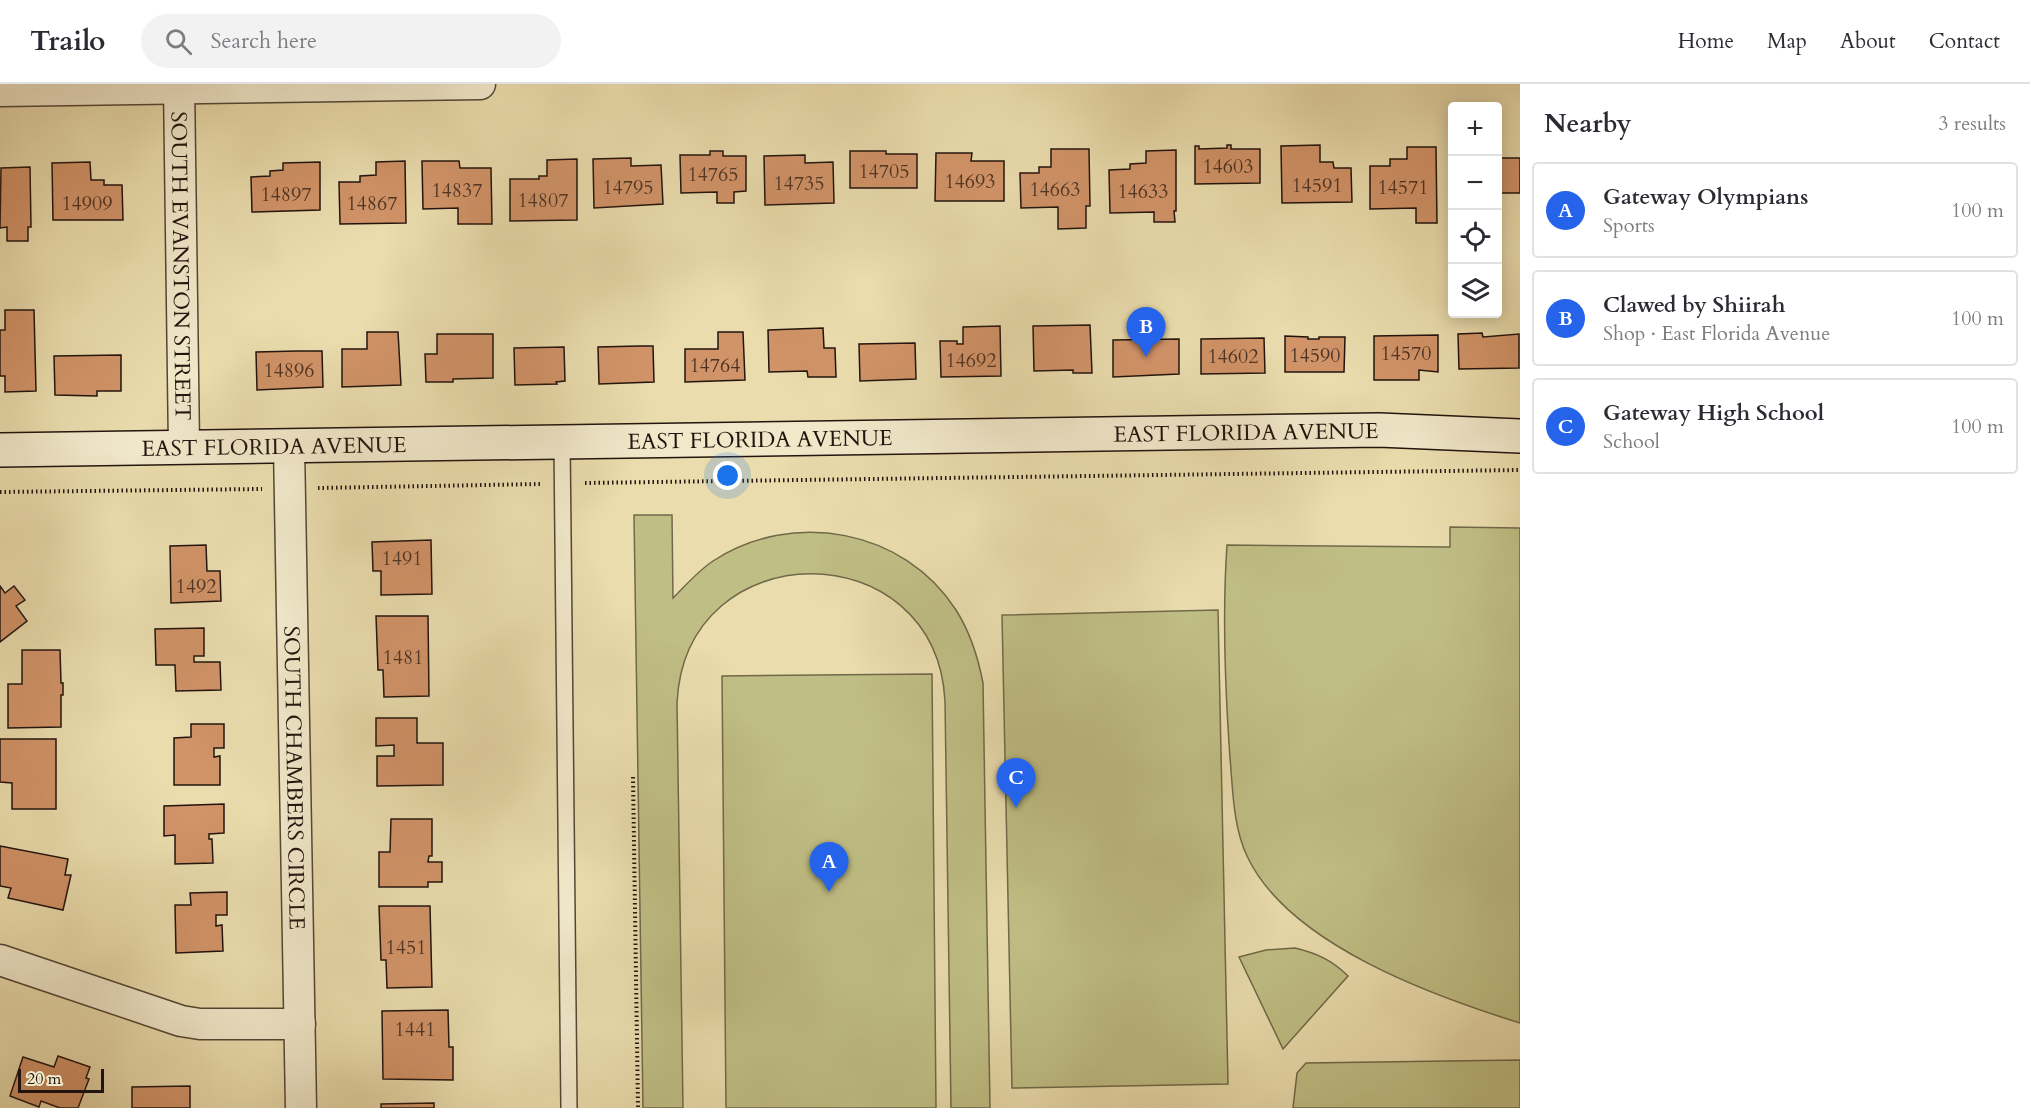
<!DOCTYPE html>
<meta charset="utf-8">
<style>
:root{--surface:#fff;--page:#f2f2f3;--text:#2b2b33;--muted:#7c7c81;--line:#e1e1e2;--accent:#2563eb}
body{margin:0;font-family:Cardo,serif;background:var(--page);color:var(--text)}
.controls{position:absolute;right:18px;top:18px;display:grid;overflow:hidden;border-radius:6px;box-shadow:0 3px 15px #0003}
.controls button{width:54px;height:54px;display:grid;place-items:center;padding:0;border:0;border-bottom:2px solid var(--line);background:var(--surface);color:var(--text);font:30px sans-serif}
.scale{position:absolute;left:18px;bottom:15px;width:86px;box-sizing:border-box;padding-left:6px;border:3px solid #22140e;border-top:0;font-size:16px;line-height:21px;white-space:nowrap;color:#22140e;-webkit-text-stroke:4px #f1e8ca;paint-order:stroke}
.you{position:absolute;left:728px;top:392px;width:21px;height:21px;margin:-15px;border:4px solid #fff;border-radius:50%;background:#1a73e8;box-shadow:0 0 0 9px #1a73e833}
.badge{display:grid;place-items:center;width:39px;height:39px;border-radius:50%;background:var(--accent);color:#fff;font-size:20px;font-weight:700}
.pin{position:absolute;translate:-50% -50px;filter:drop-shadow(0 2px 3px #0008)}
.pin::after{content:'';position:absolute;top:32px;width:21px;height:18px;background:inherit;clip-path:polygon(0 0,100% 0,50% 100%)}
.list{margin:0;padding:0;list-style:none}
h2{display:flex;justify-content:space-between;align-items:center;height:78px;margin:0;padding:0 24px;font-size:26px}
h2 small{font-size:20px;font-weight:400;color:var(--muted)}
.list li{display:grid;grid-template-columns:39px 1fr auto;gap:18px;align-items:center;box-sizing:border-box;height:96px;margin:0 12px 12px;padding:0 12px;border:2px solid var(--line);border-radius:6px}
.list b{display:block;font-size:22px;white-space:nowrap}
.list p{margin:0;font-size:20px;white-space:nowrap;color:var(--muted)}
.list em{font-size:20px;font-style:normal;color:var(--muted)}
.icon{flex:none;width:33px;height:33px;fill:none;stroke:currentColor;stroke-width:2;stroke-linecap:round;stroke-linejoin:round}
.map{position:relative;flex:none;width:1520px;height:1024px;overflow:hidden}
header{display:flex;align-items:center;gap:36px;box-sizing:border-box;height:84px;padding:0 30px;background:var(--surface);border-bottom:2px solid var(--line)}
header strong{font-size:28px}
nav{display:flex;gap:33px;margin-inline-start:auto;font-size:21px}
.search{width:420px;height:54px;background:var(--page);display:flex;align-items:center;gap:15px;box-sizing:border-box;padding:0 21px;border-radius:33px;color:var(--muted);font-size:22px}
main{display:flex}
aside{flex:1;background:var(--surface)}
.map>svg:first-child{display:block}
.green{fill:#bfbe84;stroke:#706949;stroke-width:1.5}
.building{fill:#d19368;stroke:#22140e;stroke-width:1.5}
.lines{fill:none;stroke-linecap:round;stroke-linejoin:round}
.lane-casing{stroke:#544636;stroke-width:18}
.street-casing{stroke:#544636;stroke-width:33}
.secondary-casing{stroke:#22140e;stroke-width:36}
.path{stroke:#22140e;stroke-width:4;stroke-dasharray:1.5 3;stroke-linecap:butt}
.lane{stroke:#f1e8ca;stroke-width:15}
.street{stroke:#f1e8ca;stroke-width:30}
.secondary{stroke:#f1e8ca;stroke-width:33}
.labels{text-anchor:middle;stroke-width:6;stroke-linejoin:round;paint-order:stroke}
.number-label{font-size:20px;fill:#4e3424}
.street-label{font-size:22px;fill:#22140e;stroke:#f1e8ca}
</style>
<header>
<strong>Trailo</strong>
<div class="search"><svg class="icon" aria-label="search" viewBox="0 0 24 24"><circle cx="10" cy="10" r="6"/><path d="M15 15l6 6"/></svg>Search here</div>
<nav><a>Home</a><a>Map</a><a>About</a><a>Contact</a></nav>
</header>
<main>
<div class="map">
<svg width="1520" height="1024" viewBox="0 0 1520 1024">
<rect width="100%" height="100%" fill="#eadcad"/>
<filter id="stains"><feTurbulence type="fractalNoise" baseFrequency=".00333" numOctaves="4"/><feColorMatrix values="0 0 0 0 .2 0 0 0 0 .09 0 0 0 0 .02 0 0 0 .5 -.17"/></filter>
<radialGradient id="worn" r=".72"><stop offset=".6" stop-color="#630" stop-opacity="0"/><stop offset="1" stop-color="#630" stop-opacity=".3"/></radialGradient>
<g class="green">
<path d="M634,431H672L673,514C686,501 698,487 713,477C793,425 904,445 956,526C970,548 978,573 983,599L990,1024H951L945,617C936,447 685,447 677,619L683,1024H643Z"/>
<path d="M1450,443L1520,444V939C1433,912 1288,860 1247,772C1233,742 1233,707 1230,674C1225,603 1222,532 1227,461L1450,463Z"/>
<polygon points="1218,526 1228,1000 1012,1004 1002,531"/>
<polygon points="932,590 936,1024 726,1024 722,592"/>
<path d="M1295,864C1316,869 1332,876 1348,892L1283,965L1239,873L1266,866Z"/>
<polygon points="1520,976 1520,1024 1293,1024 1297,989 1306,979"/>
</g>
<g class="building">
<polygon points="1227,61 1231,61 1231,65 1260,65 1260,99 1195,100 1195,62 1199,62 1199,65 1227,64"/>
<polygon points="1320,61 1320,78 1333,78 1334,84 1351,84 1352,118 1282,119 1281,62"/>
<polygon points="1407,63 1436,63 1437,139 1416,139 1416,124 1370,125 1370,82 1390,82 1390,75 1407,75"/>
<polygon points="1051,65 1089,65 1090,122 1086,122 1086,144 1058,145 1058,123 1021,124 1020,89 1039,89 1039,83 1051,83"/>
<polygon points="1176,66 1176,127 1174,127 1175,138 1154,138 1154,128 1110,129 1109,86 1130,85 1130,80 1146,79 1146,67"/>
<polygon points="710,67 723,67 723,72 746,72 746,107 734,108 734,119 717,119 717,108 681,109 680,71 710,71"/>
<polygon points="850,67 886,67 886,70 917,70 917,104 850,104"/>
<polygon points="936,69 972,69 971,77 1004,77 1004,117 935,117"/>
<polygon points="805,71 805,79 833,78 834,119 765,121 764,72"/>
<polygon points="631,74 631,82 661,81 663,120 594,124 593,75"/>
<rect x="1498" y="74" width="22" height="35"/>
<polygon points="577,75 577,136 510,137 510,95 539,95 539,92 547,92 547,76"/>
<polygon points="405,77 406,139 340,140 339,98 360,98 360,92 376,91 376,78"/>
<polygon points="422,77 459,77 460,84 491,84 492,140 458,140 458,124 423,125"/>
<polygon points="90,78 91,96 104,96 104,101 122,101 123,136 53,136 52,79"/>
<polygon points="320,78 320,126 252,128 251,93 270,92 270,87 283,86 283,79"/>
<polygon points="30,83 31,143 28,143 28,157 7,157 7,143 0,144 1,84"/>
<polygon points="5,226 34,226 36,307 5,308 5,292 0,292 0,246 5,246"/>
<polygon points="1090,241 1092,289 1073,289 1073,286 1034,287 1033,242"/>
<polygon points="1000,242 1001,292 941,293 940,257 957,257 957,260 963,260 963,243"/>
<polygon points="823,244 824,264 835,264 836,293 808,293 807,287 769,288 768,246"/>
<polygon points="367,248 398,248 401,301 342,303 342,265 367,265"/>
<polygon points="718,248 743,248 745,296 685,298 685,265 718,265"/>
<polygon points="1482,249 1483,253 1519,250 1519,284 1459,285 1458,250"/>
<polygon points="437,250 493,250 493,294 453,295 453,298 426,298 425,270 437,270"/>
<polygon points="1438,251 1438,288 1419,286 1419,296 1374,296 1374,252"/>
<polygon points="1285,252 1308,253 1308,255 1319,255 1319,253 1345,253 1344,288 1285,288"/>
<polygon points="1264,254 1265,289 1201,290 1201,255"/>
<polygon points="1179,255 1179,290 1113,293 1113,256"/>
<polygon points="915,259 916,295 860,297 859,260"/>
<polygon points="639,262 653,262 654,298 599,300 598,263"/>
<polygon points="564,263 565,297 556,298 557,300 515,301 514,264"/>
<polygon points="297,267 322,267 323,303 257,306 256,268"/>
<polygon points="121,271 121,307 97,307 97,312 55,311 54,272"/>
<polygon points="431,456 432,510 381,511 381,487 373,487 372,458"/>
<polygon points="206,461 207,487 220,487 221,517 171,519 170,462"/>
<polygon points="0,502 5,509 14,502 25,516 16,522 27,537 0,558"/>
<polygon points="376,532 428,532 429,612 384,613 383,586 378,586"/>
<polygon points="204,544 204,572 194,572 194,578 220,578 221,606 176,607 175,581 156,581 155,545"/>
<polygon points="22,566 60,566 61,599 63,599 63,611 61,611 61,643 8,644 8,600 22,600"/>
<polygon points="376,634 417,634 417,659 443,659 443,701 377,702 377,672 394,672 394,661 376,662"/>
<polygon points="191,640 224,640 224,664 214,664 214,673 220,672 220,701 174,701 174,654 191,653"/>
<polygon points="0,655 56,655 56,725 12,725 12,699 0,698"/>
<polygon points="224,720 224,749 209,750 209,755 212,755 213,779 175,780 175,751 164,752 164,722"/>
<polygon points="391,735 432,735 432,772 429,772 428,778 442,778 442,798 428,798 428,803 379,803 379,768 390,768"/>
<polygon points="0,762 68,775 65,791 71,791 63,826 8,814 11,804 0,802"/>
<polygon points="227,808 227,831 216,831 216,842 222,841 223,867 176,869 175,821 191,821 190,809"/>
<polygon points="379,822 430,822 432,903 387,904 386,876 381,876"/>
<polygon points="448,926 449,963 453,963 453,996 383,995 382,927"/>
<polygon points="58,972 90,983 86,994 89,995 78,1024 60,1024 41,1017 39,1023 10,1012 23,973 54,983"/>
<polygon points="190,1002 190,1024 132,1024 132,1003"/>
<polygon points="434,1019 434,1024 381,1024 381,1020"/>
</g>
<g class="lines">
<defs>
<polyline id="lane" points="562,358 569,1024"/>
<g id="street">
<path id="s1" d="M179,0L184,363"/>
<polyline points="0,7 480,0"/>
<path id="s2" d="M289,362L301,1024"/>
<polyline points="0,876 181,937 200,940 300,940"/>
</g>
<g id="secondary">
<path id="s3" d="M0,366L1379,346L1520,352"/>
</g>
</defs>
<use href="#lane" class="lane-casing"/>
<use href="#street" class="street-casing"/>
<use href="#secondary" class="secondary-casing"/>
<g class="path">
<polyline points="585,399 1520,386"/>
<polyline points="318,404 541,400"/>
<polyline points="0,408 262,405"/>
<polyline points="633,693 638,1024"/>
</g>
<use href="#lane" class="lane"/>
<use href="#street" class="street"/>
<use href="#secondary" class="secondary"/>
</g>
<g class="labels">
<g class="number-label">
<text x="1228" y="89">14603</text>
<text x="884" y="94">14705</text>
<text x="713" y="97">14765</text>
<text x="970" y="104">14693</text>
<text x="799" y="106">14735</text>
<text x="1317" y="108">14591</text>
<text x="628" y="110">14795</text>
<text x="1403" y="110">14571</text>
<text x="1055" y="112">14663</text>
<text x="457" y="113">14837</text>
<text x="1143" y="114">14633</text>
<text x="286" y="117">14897</text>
<text x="543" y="123">14807</text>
<text x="87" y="126">14909</text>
<text x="372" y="126">14867</text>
<text x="1406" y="276">14570</text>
<text x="1315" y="278">14590</text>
<text x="1233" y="279">14602</text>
<text x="971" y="283">14692</text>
<text x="715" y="288">14764</text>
<text x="289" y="293">14896</text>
<text x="402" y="481">1491</text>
<text x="196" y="509">1492</text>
<text x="403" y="580">1481</text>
<text x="406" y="870">1451</text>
<text x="415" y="952">1441</text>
</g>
<g class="street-label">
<text dy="8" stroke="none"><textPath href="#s1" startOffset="182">SOUTH EVANSTON STREET</textPath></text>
<text dy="8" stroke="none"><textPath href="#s3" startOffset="1246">EAST FLORIDA AVENUE</textPath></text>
<text dy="8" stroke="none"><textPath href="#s3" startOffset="760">EAST FLORIDA AVENUE</textPath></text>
<text dy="8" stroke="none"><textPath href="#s3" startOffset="274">EAST FLORIDA AVENUE</textPath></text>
<text dy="8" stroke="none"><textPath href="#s2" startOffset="332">SOUTH CHAMBERS CIRCLE</textPath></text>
</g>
</g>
<rect width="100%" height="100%" filter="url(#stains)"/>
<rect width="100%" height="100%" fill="url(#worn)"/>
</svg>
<div class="controls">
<button>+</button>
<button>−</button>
<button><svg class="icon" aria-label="locate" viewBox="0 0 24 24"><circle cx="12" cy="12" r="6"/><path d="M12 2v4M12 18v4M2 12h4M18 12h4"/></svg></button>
<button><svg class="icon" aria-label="layers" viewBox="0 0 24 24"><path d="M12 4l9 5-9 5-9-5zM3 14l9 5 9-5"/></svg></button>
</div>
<div class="scale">20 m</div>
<div class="you"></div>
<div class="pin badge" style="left:829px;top:808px">A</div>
<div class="pin badge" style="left:1146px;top:273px">B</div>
<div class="pin badge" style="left:1016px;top:724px">C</div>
</div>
<aside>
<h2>Nearby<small>3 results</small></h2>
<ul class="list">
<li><span class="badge">A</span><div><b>Gateway Olympians</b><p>Sports</p></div><em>100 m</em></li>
<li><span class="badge">B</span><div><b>Clawed by Shiirah</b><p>Shop · East Florida Avenue</p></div><em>100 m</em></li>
<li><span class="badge">C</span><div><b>Gateway High School</b><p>School</p></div><em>100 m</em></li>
</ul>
</aside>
</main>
